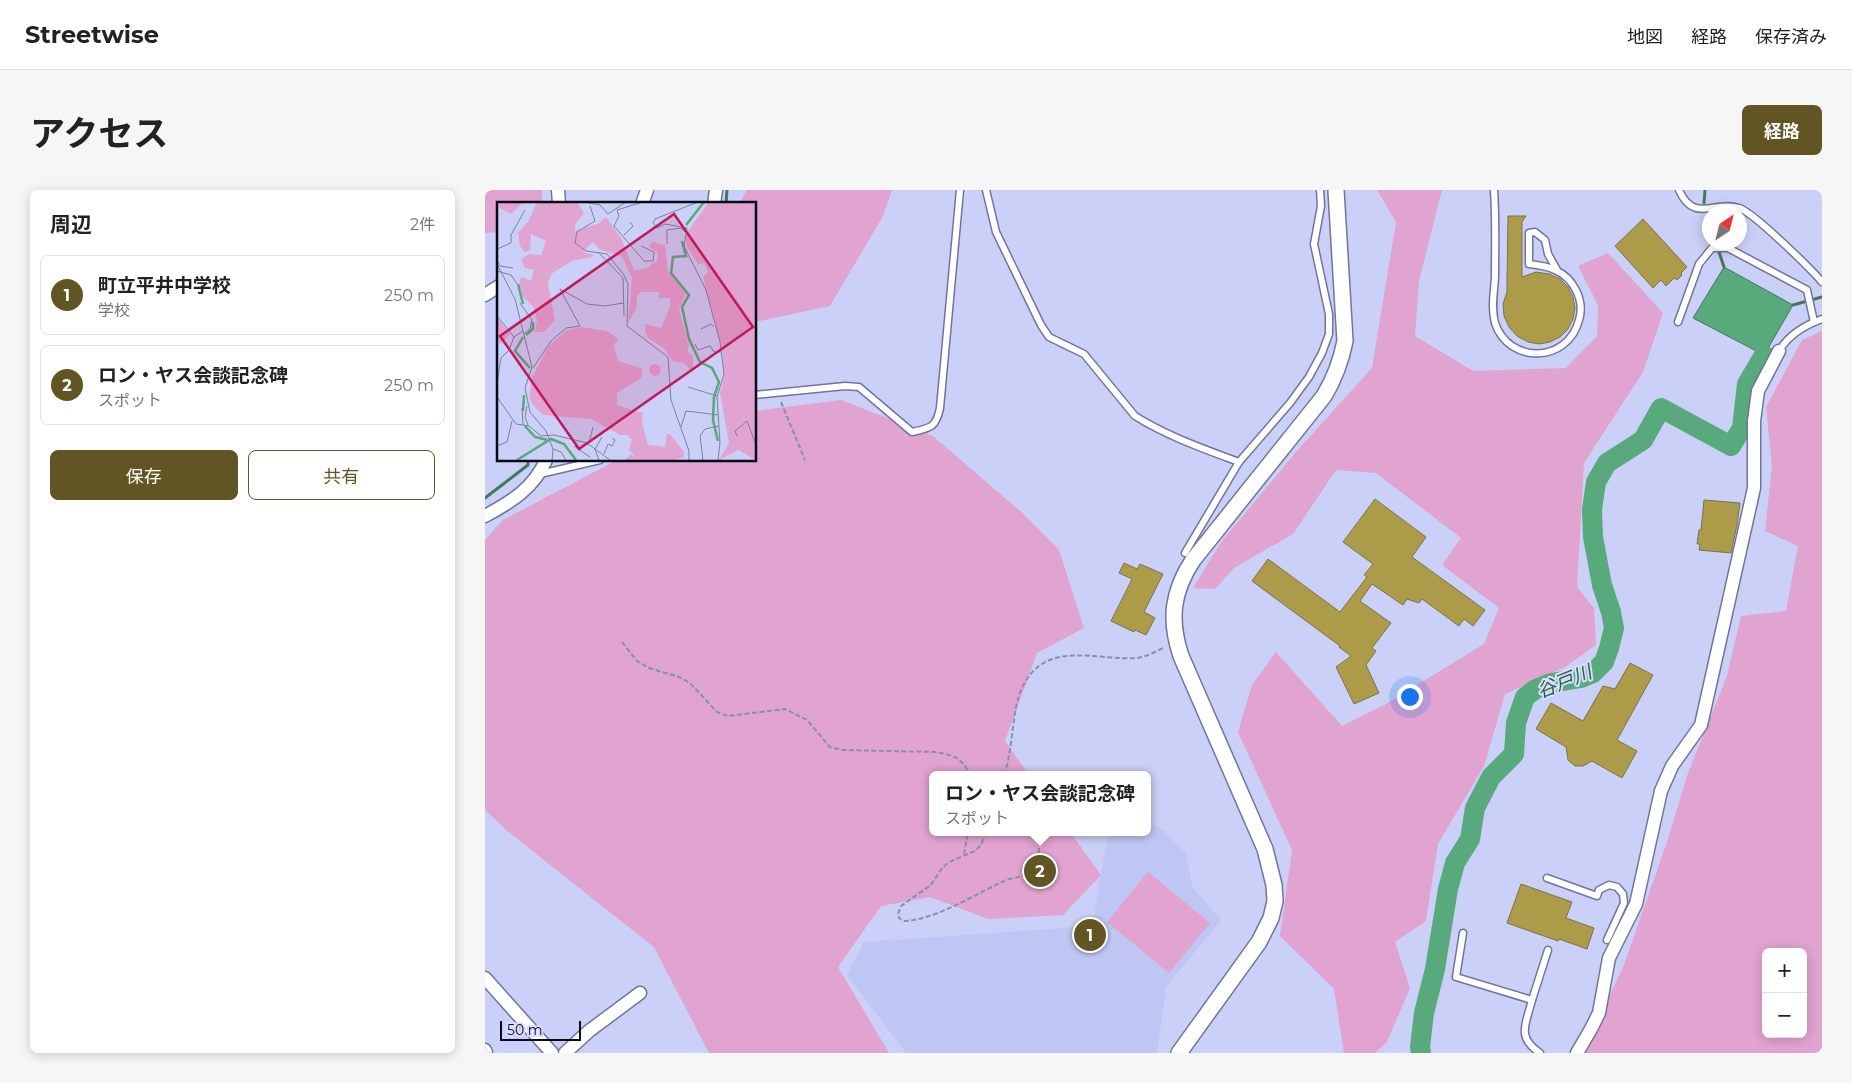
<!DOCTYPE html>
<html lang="ja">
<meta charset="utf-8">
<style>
:root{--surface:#fff;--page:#f6f6f6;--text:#222;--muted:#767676;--line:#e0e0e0;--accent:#615623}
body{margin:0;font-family:Montserrat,"Noto Sans JP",sans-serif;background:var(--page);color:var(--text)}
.controls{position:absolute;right:15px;bottom:15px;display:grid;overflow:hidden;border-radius:8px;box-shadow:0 2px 12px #0003}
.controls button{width:45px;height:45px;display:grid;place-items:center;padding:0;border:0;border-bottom:1px solid var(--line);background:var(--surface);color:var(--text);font:25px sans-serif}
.compass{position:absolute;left:1217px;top:15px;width:45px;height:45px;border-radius:50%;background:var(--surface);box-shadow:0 2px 12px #0003;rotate:35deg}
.scale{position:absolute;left:15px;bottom:12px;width:81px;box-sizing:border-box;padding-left:5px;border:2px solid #090a17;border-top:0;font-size:14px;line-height:18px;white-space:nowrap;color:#090a17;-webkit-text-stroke:4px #d8defe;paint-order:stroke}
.you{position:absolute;left:924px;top:506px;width:18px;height:18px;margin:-12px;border:4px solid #fff;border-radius:50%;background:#1a73e8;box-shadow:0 0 0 8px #1a73e833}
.badge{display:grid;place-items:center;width:32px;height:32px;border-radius:50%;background:var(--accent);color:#fff;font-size:16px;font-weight:700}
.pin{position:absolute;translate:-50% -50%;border:2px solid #fff;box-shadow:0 1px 5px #0006}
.popup{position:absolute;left:444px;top:581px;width:222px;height:65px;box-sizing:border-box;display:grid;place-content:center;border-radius:8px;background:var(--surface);filter:drop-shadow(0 1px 4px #0005);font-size:16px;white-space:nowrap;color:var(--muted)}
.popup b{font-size:19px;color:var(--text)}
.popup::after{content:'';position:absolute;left:50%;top:100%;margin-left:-10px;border:10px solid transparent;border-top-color:var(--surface)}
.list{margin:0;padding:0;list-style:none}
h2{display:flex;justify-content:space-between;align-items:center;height:65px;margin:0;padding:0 20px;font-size:21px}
h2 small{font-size:16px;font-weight:400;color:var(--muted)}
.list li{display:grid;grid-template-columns:32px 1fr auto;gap:15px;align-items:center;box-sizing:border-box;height:80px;margin:0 10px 10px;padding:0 10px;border:1px solid var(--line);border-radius:8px}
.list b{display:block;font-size:19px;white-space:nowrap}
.list p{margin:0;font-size:16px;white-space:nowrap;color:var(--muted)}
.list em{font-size:16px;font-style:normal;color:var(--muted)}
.actions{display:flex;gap:10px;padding:15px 20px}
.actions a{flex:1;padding:11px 0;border:1px solid var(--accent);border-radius:8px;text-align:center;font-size:18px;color:var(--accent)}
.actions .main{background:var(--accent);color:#fff}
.map{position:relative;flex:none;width:1337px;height:863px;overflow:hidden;border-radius:8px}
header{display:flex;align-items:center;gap:30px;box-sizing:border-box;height:70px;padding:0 25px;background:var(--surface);border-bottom:1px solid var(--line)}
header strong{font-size:24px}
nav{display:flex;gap:28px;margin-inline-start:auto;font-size:18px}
.intro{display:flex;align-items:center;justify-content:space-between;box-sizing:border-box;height:120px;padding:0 30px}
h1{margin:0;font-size:35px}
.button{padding:12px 22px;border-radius:8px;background:var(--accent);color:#fff;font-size:18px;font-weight:700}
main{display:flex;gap:30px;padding:0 30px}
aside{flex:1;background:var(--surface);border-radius:8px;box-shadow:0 2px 12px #0003}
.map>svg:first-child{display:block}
.built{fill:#bfc6f4}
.green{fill:#e1a3cf;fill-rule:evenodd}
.water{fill:#58a97c;stroke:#40795e}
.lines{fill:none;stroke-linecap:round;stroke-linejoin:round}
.stream{stroke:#40795e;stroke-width:3}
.river{stroke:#58a97c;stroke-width:20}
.building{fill:#ac9b49;stroke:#7b734e}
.service-casing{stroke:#707699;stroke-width:9}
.minor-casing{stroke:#707699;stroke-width:15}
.tertiary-casing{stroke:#707699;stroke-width:18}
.path{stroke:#898eac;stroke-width:2;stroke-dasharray:5 2.5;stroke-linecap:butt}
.service{stroke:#fff;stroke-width:6}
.minor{stroke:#fff;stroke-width:12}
.tertiary{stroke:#fff;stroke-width:15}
.labels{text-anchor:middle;stroke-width:4;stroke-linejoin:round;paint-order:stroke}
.water-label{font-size:19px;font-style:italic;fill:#266142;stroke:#d8defe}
.inset-river{fill:none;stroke:#58a97c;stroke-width:2.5}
.inset-road{fill:none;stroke:#7d819d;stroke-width:1}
.view{fill:#c2185b;fill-opacity:0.15;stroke:#c2185b;stroke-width:2.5}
.inset-edge{fill:none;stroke:#090a17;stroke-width:2.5}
</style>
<header>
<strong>Streetwise</strong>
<nav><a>地図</a><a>経路</a><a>保存済み</a></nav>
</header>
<div class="intro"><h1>アクセス</h1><a class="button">経路</a></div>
<main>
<aside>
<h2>周辺<small>2件</small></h2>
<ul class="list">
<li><span class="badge">1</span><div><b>町立平井中学校</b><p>学校</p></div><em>250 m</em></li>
<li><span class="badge">2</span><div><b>ロン・ヤス会談記念碑</b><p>スポット</p></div><em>250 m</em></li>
</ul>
<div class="actions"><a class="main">保存</a><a>共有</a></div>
</aside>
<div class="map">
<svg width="1337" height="863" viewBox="0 0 1337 863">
<rect width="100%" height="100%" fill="#cad0f7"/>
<polygon class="built" points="663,633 678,640 701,664 708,698 736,730 681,797 672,863 421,863 362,785 379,752 592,737 609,725 623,642 662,642"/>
<g class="green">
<polygon points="0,0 57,0 57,14 14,14 14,42 0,43"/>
<polygon points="262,0 407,0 398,26 345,116 270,132 270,14 254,14"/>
<polygon points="892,0 957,0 934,91 930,146 988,181 1081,178 1112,146 1113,115 1093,76 1123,63 1178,123 1158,182 1099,273 1092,397 1109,418 1111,455 1080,477 1020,504 999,576 953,654 941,731 910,752 925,798 902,852 890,863 859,863 849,799 795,746 807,660 753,542 767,495 791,462 857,536 901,514 999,454 1014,418 957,375 976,348 891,283 851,280 808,344 749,378 730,399 708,398 737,351 811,262 887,178 911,32"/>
<path d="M1337,141V863H1098L1139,775L1182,652L1203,583L1242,486L1256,426L1301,421L1313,356L1280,341L1287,276L1281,217L1317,150ZM1281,762H1318V844H1281Z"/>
<polygon points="356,210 448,246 535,321 574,360 599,438 552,463 520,551 544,585 448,585 448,642 585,642 616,685 578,725 503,729 445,707 396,716 353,777 404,863 224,863 169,757 79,686 20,639 0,620 0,350 18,330 132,270 270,270 270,221"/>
<polygon points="663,682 725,733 684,783 622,732"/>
</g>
<polygon class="water" points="1239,77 1308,115 1279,165 1208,128"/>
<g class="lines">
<g class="stream">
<polyline points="1219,13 1220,0"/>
<polyline points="241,14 242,0"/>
<polyline points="1222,26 1224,32"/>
<polyline points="1234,62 1239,77"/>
<polyline points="1308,115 1337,107"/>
<polyline points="0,308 43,275 43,270"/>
</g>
<polyline class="river" points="936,863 935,857 939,823 950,779 963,699 970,673 985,649 990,618 1006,587 1029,564 1031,533 1040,507 1051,499 1066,493 1096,488 1108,483 1119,472 1124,458 1129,438 1126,422 1117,395 1108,347 1107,319 1111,292 1122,273 1158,250 1176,218 1246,256 1257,238 1262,194 1279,165"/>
</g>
<g class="building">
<polygon points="1023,26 1041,26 1037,32 1037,87 1051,82 1064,84 1075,89 1083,97 1088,107 1090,118 1088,129 1083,139 1075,147 1065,152 1054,154 1043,152 1032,146 1024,137 1019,126 1018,114 1022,102 1022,90"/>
<polygon points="1158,29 1202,77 1196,83 1197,85 1192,90 1189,88 1181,96 1176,90 1168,98 1130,56"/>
<polygon points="890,309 941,347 927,367 1000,420 988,436 979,429 974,436 937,409 934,413 922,409 918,415 887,394 875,411 906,433 887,458 891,461 881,475 894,503 869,514 851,477 866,466 854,457 855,456 767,391 783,369 855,422 882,387 879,385 888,374 858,352"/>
<polygon points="1219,310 1255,313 1252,335 1246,363 1214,360 1215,354 1212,354 1214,340 1216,340"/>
<polygon points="639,373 652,379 655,374 678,384 659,422 670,428 661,445 650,440 649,442 626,431 647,389 634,383"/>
<polygon points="1145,473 1168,485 1132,550 1152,561 1137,588 1107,571 1098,576 1090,576 1083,570 1081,557 1051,539 1066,513 1098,531 1118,496 1130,499"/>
<polygon points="1036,694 1087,712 1081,728 1109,738 1102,759 1074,749 1073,751 1022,733"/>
</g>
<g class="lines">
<defs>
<g id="service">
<path d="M501,0L511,42L556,135L564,147L599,164L650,226C682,246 719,259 754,272"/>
<path d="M1009,0C1011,29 1010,58 1010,87C1009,103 1006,118 1010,133C1024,175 1083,173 1094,130C1100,111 1089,88 1070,80C1062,76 1053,75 1044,74V43L1050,42L1060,50L1063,64L1072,80"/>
<path d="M1194,0C1209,34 1230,10 1254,18C1268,22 1325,78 1337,92"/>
<polyline points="1193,132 1214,74 1227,58 1243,58 1322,100 1329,132"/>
<path d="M1294,161C1303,146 1320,135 1337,129"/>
<path d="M270,205L360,196L374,197L427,242C445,238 451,238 455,218L475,0"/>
<polyline points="55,284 115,270"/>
<polyline points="700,363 754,272 805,213 824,187 837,163 844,144 844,124 829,54 836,16 835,0"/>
<polyline points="1062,688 1112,706 1114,700 1124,695 1132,697 1138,704 1139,713 1122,750"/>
<path d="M978,743L971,787L1047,810C1041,834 1031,847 1055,863"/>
<polyline points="1047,810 1063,760"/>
</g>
<g id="minor">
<polyline points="73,0 74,14"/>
<polyline points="157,14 162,0"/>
<polyline points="229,14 231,0"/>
<polyline points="0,105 14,96"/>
<path d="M0,326C26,312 49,298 61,270"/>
<polyline points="0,788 67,863"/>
<polyline points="0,860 1,863"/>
<polyline points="80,863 104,841 155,803"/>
<polyline points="1092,863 1106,839 1114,823 1124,768 1151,714 1176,601 1187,576 1216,535 1269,298 1269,231 1273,201 1294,161"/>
</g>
<path id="tertiary" d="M694,863L774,752L786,728L790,711L789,695L780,659L696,466C684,430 687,402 708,370L839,206C850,188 856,171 860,151L851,0"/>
</defs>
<use href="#service" class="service-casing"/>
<use href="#minor" class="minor-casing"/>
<use href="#tertiary" class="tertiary-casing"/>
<g class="path">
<polyline points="296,212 320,270"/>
<path d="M137,452L152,471L164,478L194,487L205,493L232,522L243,526L300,519L322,530L345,557L357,560L450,562C468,565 477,567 485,585"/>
<path d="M519,585C529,557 526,520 538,496C561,449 613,471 652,468C661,467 672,461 680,457"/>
<path d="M501,642L496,655L490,661L464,672L457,678L446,695L416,716L413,724L414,728L419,731C450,730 491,704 519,691C528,687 541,687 547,680C555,671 554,654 555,642"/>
<polyline points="479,664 483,642"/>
</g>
<use href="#service" class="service"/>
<use href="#minor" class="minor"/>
<use href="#tertiary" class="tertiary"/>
</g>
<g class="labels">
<g class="water-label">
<text transform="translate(1079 491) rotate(-22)" y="7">谷戸川</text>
</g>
</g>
<g transform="translate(12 12)">
<rect width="259" height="259" fill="#cad0f7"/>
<path d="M3,0H26L14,12L1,5ZM40,0H80L87,11L78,22V29L101,22L109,15L124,36L137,68L148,67L160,59L161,51L152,44L155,40L168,43L171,69L189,92L182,107L192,144L190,149L196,154V171L187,161L175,159L168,147L151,136L148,129V122L164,126L174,102L173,96H162V90H145L140,93V105L131,121L135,76L125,55L102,47L96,40L86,50L98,54L75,59L54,72L51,82L58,118L47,130H38L40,118L36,104L26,95L22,81L24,75L34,79L37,68L28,66L24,58L32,52L44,53L49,39L34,32L33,48L28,50L23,44L21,30L31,20ZM212,0H259V258L241,248L222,258L232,241L223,191L227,175L225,146L206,75L211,70L207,61L201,62L190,45L188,33ZM0,116L13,132L4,142L0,138ZM84,125L110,129L121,137L117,144L121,159L146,167L144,176L120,191V203L146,211L145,221L151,243L168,245L170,232H173L187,250V255L178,258H128L134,252L140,258L132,247L135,238L131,233H123L94,217L46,213L39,206L32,197L35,176L51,145L68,129ZM152 168a6 6 0 1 1 12 0a6 6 0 1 1-12 0Z" fill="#e1a3cf"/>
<path class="inset-river" d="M189,23L207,0M185,39L189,54L176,55L174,71L192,93L185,105L192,137L203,160L215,166L222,180L217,195L216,218L221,239M21,82L26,102M29,133L36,127V120M26,135L18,149L33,166M26,209L27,193M28,224L38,235L50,238M20,258L54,237L67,242L79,258"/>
<path class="inset-road" d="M88,0L103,3L111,12L129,0M160,0H177M201,0L158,17L156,21L160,26L168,22L190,26L187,44L209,88L223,140L227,172L220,195L223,241L221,258M93,4L98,19L80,30L78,41L89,49L110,52L127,73L131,82L130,124L171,155L174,198L192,249V258M120,8L122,14L117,24L147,59H156L157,50L144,44M120,8L146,0M127,33L136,24L133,20M170,42V28L184,26L188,30M0,47L14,41V33L28,8M101,50L126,76L127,114M0,58L3,64L16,66M0,62L18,97L35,165L28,186L33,210L49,229L56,247L55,258M0,69L14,73L20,82M63,87L90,102L108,104L126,101M23,101L35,118L33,127L27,132M0,114L17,135M204,127L214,122L217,125M198,142L201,148L213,144L217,150H224M36,166L54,139L69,126L83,124L63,87M0,181L4,156L12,148L17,135L26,129M191,185L220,194M0,195L19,222L32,224L44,234L57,233L90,241L113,258M30,204L28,215L31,223M25,206L26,223M184,225L189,209L222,213M240,234L238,229L250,219L259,243M92,241L96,225M0,244L10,240L15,219M77,244L93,255M56,247L64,250L69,258M107,252L111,242L115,244L118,238L115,236M102,258L98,247L105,235M206,258L203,234L208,227L222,224"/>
<path class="view" d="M177,12L256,125L82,247L3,134Z"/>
<rect width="259" height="259" class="inset-edge"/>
</g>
</svg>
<div class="controls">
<button>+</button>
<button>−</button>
</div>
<svg class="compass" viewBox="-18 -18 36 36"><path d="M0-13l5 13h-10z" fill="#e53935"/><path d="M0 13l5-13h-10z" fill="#767676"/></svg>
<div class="scale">50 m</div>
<div class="you"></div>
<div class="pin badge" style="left:605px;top:745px">1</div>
<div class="pin badge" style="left:555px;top:681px">2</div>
<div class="popup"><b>ロン・ヤス会談記念碑</b>スポット</div>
</div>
</main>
